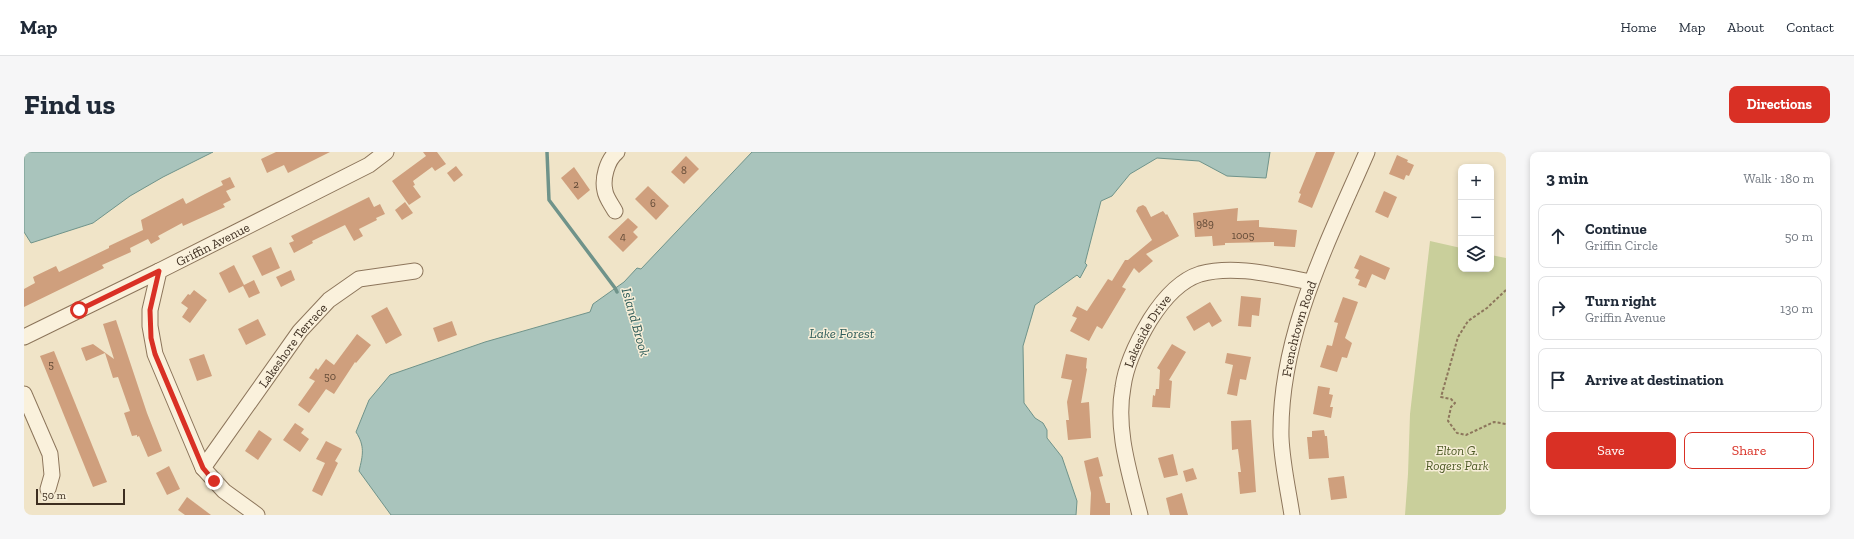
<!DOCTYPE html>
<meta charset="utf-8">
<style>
:root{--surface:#fff;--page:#f6f6f7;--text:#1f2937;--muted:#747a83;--line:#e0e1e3;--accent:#d93025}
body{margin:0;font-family:"Zilla Slab",serif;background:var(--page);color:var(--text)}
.controls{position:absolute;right:12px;top:12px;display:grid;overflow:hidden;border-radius:8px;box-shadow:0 2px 6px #0003}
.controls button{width:36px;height:36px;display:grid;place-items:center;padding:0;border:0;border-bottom:1px solid var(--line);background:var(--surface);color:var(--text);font:20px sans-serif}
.scale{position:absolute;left:12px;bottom:10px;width:89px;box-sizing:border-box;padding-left:4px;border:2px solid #3d2e20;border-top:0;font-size:11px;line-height:14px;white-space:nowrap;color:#3d2e20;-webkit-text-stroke:3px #f7eed8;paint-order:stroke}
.stop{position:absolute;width:12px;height:12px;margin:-9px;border:3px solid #d93025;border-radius:50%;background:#fff}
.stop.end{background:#d93025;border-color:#fff;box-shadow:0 1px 4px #0008}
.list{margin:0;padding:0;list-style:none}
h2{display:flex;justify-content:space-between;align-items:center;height:52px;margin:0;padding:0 16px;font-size:17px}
h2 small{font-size:13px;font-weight:400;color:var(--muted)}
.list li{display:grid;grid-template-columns:26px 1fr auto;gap:12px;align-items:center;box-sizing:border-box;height:64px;margin:0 8px 8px;padding:0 8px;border:1px solid var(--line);border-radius:8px}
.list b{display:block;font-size:15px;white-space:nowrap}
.list p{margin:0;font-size:13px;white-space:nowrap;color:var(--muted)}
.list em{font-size:13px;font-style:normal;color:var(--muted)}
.actions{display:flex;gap:8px;padding:12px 16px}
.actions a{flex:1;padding:9px 0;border:1px solid var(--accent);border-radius:8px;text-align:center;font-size:14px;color:var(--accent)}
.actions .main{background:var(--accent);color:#fff}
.icon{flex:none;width:22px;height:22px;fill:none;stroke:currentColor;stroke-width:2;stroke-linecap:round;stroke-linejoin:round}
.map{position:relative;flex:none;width:1482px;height:363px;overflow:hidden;border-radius:8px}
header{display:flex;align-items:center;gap:24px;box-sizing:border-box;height:56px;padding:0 20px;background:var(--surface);border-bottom:1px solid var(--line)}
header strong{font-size:19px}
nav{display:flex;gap:22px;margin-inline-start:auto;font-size:14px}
.intro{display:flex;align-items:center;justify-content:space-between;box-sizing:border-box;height:96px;padding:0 24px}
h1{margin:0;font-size:28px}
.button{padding:10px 18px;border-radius:8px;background:var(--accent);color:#fff;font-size:14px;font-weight:700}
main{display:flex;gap:24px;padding:0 24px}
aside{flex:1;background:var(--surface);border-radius:8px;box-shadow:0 2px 6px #0003}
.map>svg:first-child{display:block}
.green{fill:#c9cf9b}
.water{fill:#a9c4bc;stroke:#6f938a}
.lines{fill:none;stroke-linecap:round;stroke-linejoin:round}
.stream{stroke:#6f938a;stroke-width:3.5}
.building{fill:#cf9f7d}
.minor-casing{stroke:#8d765c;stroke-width:17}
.path{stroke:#8d765c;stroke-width:2;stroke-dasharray:3 2;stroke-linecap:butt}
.minor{stroke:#faf1dc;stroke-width:15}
.route{stroke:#d93025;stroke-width:5}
.labels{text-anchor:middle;stroke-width:3;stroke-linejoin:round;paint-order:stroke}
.number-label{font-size:11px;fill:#624a37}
.street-label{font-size:13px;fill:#3d2e20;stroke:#f7eed8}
.park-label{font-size:13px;font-style:italic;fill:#4d5a26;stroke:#f7eed8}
.water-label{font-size:14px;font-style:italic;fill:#2f5d5a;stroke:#f7eed8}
</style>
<header>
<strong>Map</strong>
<nav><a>Home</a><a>Map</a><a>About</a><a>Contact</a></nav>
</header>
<div class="intro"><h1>Find us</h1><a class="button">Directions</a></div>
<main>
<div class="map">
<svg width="1482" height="363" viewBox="0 0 1482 363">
<rect width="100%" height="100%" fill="#f0e4c8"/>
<polygon class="green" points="1406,89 1437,96 1437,117 1467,117 1467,103 1482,106 1482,363 1381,363 1384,322 1386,262"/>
<g class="water">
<polygon points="0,0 189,0 139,25 106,44 69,71 7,91 0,80"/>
<path d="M728,0H1246L1242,26L1203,24L1175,9L1133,6L1106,22L1088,44L1077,49L1061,111L1063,113L1056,126L1053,123L1011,153L999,194L1000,251L1011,266L1019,271L1023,278V286L1038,305L1053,349L1052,363H367L335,319C339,303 341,294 332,280L345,248L366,223L461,190L566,160L569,152L600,130L613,116L617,117Z"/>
</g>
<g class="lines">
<polyline class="stream" points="523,0 525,48 591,136 593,140"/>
</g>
<g class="building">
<polygon points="252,0 306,0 264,21 260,13 243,21 237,7"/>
<polygon points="399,0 413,0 422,12 411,19 408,15 389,29 391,33 389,34 397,45 385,53 368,29 402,4"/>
<polygon points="1292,0 1311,0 1288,56 1274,50 1277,42 1275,41"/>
<polygon points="1373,3 1384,8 1383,10 1390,13 1385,24 1382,23 1380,28 1365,22"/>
<polygon points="662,4 675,17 660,32 647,20"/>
<polygon points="432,14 439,23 430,30 423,21"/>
<polygon points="550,15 566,38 554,48 537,26"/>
<polygon points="206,25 211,35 202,39 207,48 199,52 201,55 159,74 158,71 134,84 136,87 127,92 124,87 106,96 107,100 78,113 80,116 0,155 0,137 11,131 9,125 32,114 35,120 85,96 85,94 119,78 117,68 159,46 162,52 181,42 199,33 197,29"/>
<polygon points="624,34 645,54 632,68 611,47"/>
<polygon points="1360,39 1373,45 1364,66 1351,60"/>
<polygon points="345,45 350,55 356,52 361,62 352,66 353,68 335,77 339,84 330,89 321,73 288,89 289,91 270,101 265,91 270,89 267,84"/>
<polygon points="381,50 389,61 378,68 371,58"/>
<polygon points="1119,53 1122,55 1127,65 1139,59 1142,63 1143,62 1155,84 1122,102 1129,109 1115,121 1110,116 1098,135 1102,137 1078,177 1073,174 1065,189 1046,179 1053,166 1048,164 1053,154 1063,159 1084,127 1088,129 1101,108 1104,108 1128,88 1112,59 1114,55"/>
<polygon points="1214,56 1213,69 1235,68 1235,75 1273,78 1271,95 1250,94 1250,90 1201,91 1201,93 1189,94 1188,84 1171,85 1169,61"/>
<polygon points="604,66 614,75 609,80 614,85 599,100 584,85"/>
<polygon points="247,95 256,116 238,124 228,104"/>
<polygon points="1336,103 1366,116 1361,128 1348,122 1342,136 1334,133 1336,128 1331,126 1335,118 1330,116"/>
<polygon points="210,113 220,133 230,128 236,141 225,146 219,134 205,141 195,121"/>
<polygon points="267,118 271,128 257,135 252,125"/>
<polygon points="170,138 183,148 166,171 158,165 164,156 157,151 164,142 166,143"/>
<polygon points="1217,144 1237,146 1235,164 1228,163 1227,175 1214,174"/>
<polygon points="1319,145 1334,150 1321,186 1328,191 1323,206 1318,205 1313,220 1296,215 1303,193 1308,194 1314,171 1310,170"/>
<polygon points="1186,150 1198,169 1188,175 1185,170 1170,179 1162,165"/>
<polygon points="363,155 378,183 362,192 347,164"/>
<polygon points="234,167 242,183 222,193 214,177"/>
<polygon points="92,168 123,261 138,299 124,305 115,284 113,285 113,283 108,284 100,261 106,259 94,225 89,226 81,201 62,209 57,196 69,192 90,207 79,172"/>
<polygon points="428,169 433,183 414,190 409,176"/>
<polygon points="333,182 347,193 332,211 331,210 310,242 302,237 285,261 274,253 291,229 285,226 292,216 294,218 302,207 310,213"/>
<polygon points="1148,192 1162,200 1145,228 1148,229 1146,256 1128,255 1129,243 1131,244 1132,237 1135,237 1136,218 1133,216"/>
<polygon points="30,199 83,330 69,335 16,204"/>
<polygon points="1203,201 1227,205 1222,228 1216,227 1213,244 1203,242 1209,213 1201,211"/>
<polygon points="180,202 188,224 173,229 165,207"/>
<polygon points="1042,202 1063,206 1062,216 1063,217 1057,251 1065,250 1067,286 1044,288 1042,268 1045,268 1043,250 1048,228 1037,226"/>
<polygon points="1294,234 1306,236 1305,242 1309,243 1306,255 1309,255 1307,266 1289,262"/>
<polygon points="1227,268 1232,340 1216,342 1214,320 1217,320 1214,297 1208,298 1207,269"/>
<polygon points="271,271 280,277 277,281 285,287 276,300 259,288"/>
<polygon points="235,278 248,287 234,308 221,299"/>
<polygon points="1300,278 1301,284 1303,284 1305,306 1285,307 1283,285 1288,285 1288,279"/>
<polygon points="302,289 318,297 311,309 314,311 298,344 288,339 301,311 292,307"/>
<polygon points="1149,302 1154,323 1140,326 1134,306"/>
<polygon points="1074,305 1079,324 1075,325 1082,351 1086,351 1086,363 1066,363 1067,341 1060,309"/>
<polygon points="145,314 156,337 143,343 132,321"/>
<polygon points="1169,316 1173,327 1162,330 1159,319"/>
<polygon points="1320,324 1323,346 1307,348 1304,326"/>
<polygon points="1158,341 1164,363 1146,363 1142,346"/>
<polygon points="163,345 187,363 161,363 154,358"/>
</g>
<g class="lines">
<defs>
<g id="minor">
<path d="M591,59C588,53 582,46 581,39C578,27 583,8 593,0"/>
<polyline points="0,185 135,119"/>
<polyline points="0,242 26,302 28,323 24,337"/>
<path id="s1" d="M179,316L276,179L305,148L335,127L391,119"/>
<path id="s2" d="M233,363L200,339L179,316L131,202L126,174V158L135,119L345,13L362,0"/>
<path id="s3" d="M1116,363C1106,322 1091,278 1099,235C1102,212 1114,188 1126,168C1138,149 1154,129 1176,122C1211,112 1253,124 1287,130"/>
<path id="s4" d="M1268,363C1264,337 1258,311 1257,285C1255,184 1304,90 1343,0"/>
</g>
</defs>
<use href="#minor" class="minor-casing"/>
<polyline class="path" points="1482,138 1463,156 1444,169 1434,185 1417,245 1427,247 1431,251 1427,255 1424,269 1433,281 1442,283 1470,270 1482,272"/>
<use href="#minor" class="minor"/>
</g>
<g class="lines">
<polyline class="route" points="55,158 135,119 126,158 127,186 131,202 179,316 190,329"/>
</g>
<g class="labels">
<g class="number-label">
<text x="660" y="22">8</text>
<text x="552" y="36">2</text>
<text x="629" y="55">6</text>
<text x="1181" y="75">989</text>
<text x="1219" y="87">1005</text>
<text x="599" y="88">4</text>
<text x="27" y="216">5</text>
<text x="306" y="228">50</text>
</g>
<g class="street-label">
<text dy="5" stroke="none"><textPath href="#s2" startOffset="340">Griffin Avenue</textPath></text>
<text dy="5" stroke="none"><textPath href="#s4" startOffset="189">Frenchtown Road</textPath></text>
<text dy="5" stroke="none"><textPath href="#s3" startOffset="192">Lakeside Drive</textPath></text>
<text dy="5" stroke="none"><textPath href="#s1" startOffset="152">Lakeshore Terrace</textPath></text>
</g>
<g class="park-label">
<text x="1433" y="303">Elton G.<tspan x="1433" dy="15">Rogers Park</tspan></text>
</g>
<g class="water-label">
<text transform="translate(612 170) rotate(74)" y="5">Island Brook</text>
<text x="818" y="186">Lake Forest</text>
</g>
</g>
</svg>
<div class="controls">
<button>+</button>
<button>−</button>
<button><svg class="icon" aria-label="layers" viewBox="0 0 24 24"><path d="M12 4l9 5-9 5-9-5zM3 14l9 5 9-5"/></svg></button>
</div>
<div class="scale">50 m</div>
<div class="stop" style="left:55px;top:158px"></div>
<div class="stop end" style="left:190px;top:329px"></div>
</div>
<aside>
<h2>3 min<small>Walk · 180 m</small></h2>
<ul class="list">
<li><svg class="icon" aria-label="ahead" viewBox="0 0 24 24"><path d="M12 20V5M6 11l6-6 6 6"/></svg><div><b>Continue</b><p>Griffin Circle</p></div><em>50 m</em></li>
<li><svg class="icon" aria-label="right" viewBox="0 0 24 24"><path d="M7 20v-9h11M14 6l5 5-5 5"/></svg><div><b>Turn right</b><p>Griffin Avenue</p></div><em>130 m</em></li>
<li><svg class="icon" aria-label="arrive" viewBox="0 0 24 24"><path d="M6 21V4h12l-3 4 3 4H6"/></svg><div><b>Arrive at destination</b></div></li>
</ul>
<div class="actions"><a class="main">Save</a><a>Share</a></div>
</aside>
</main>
